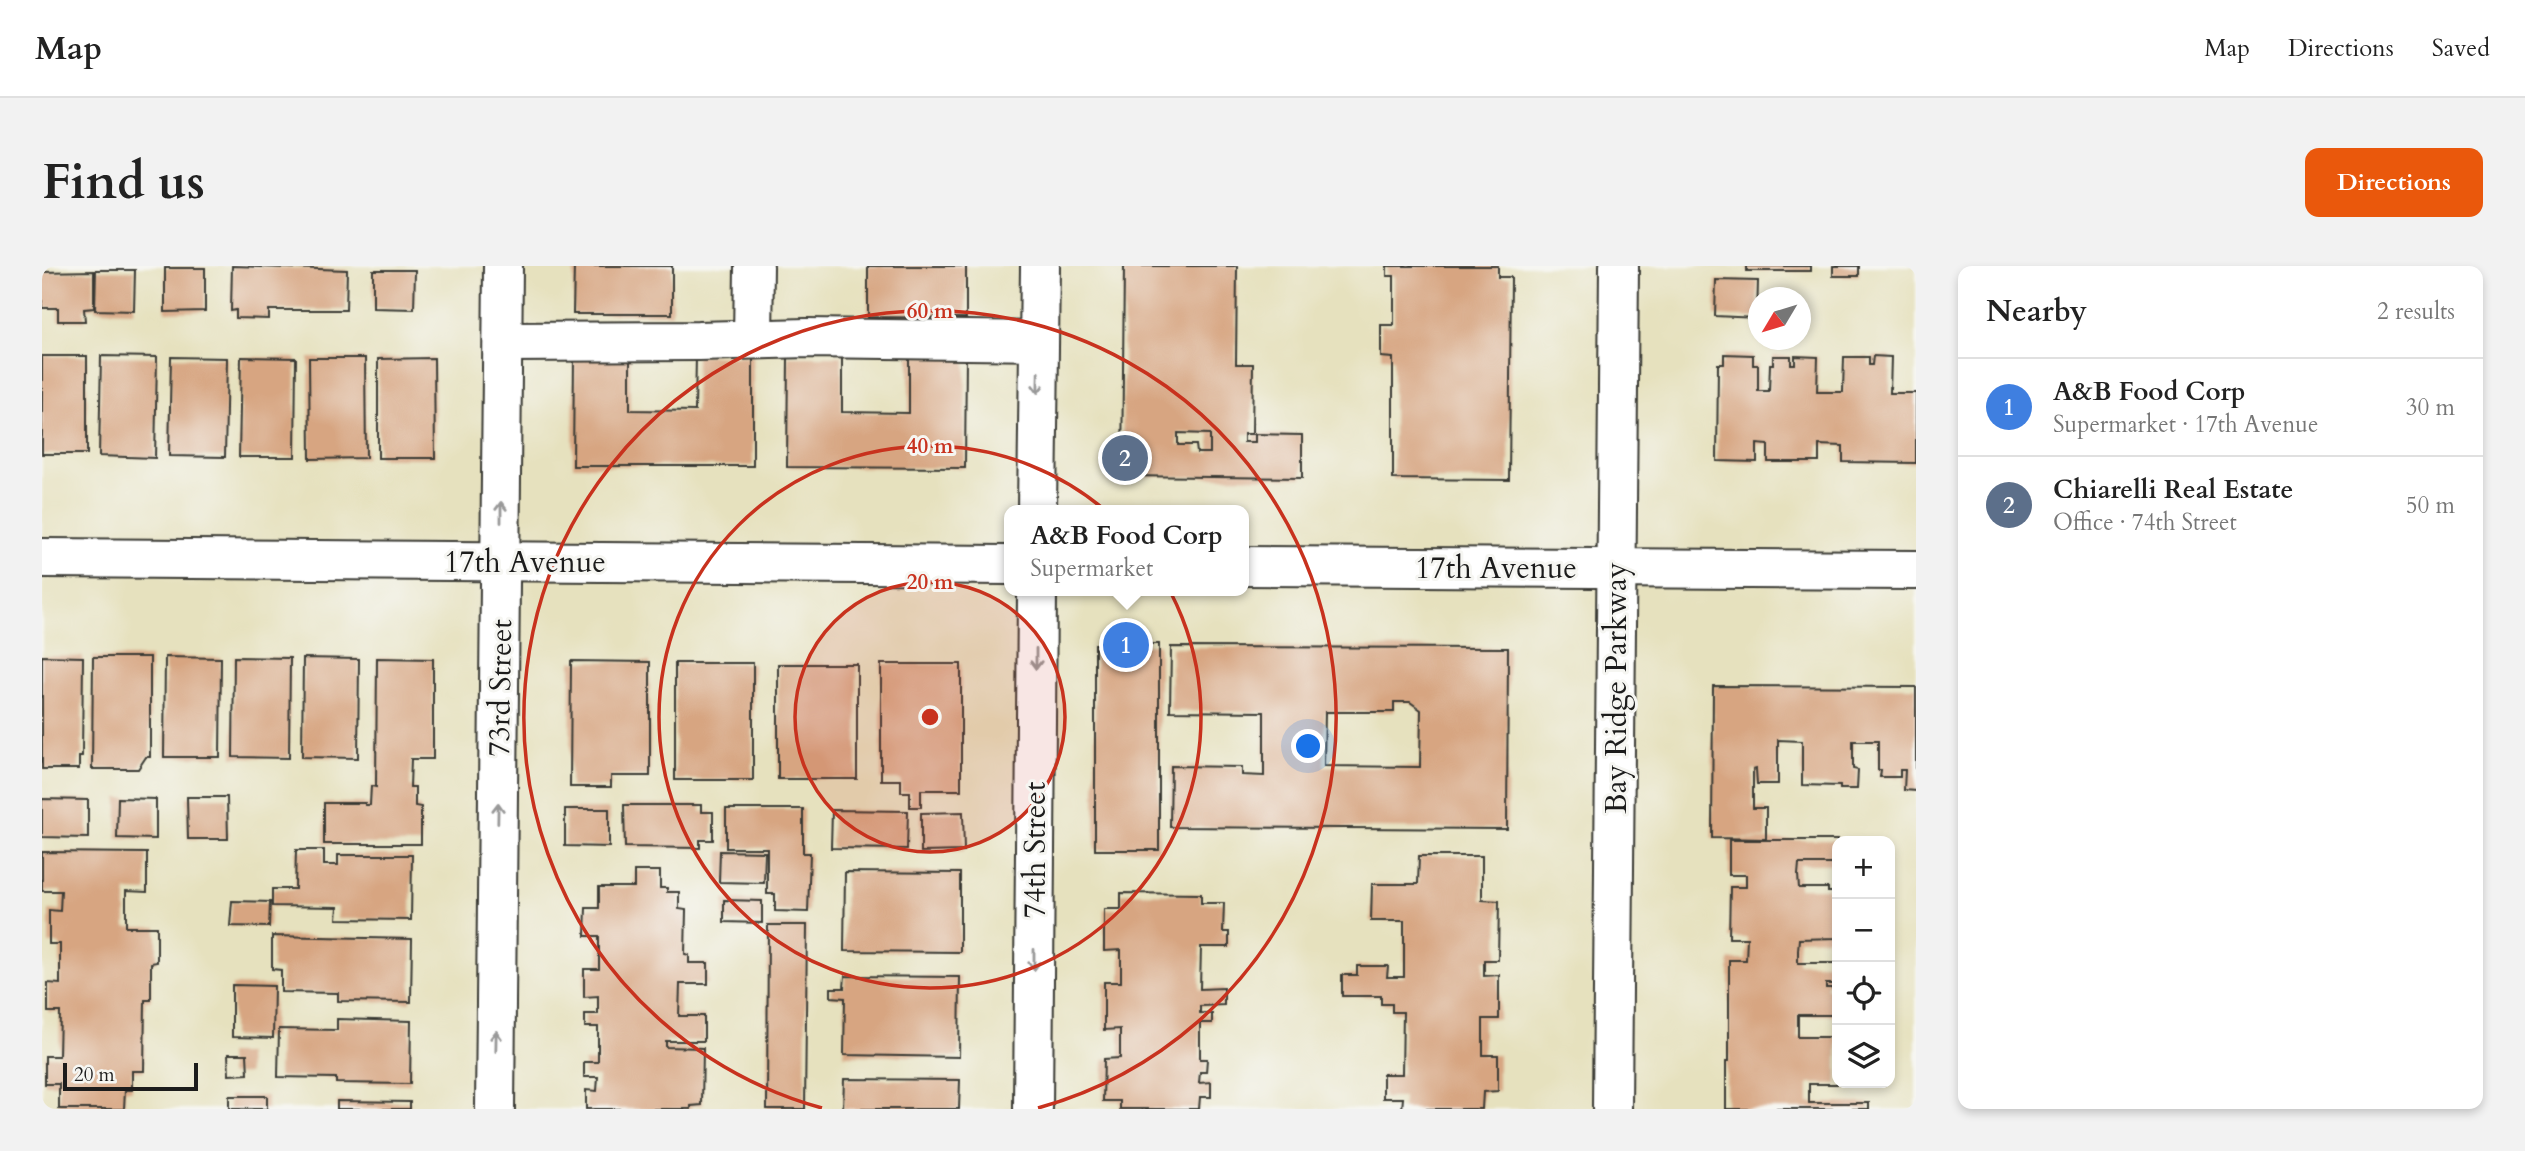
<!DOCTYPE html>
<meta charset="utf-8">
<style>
:root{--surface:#fff;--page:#f2f2f2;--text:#222;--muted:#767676;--line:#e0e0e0;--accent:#ea580c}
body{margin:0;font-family:Cardo,serif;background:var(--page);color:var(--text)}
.controls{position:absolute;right:21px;bottom:21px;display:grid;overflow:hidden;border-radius:14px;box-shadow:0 4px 10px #0003}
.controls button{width:63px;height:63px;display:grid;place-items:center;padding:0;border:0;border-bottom:2px solid var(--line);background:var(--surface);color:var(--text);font:35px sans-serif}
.compass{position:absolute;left:1706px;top:21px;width:63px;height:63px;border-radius:50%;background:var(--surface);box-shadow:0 4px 10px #0003;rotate:232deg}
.scale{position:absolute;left:21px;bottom:18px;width:135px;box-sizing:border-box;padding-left:7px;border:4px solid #1c1c1c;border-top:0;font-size:19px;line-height:24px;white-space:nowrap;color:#1c1c1c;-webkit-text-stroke:5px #f6f6f2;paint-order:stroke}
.you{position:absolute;left:1267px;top:481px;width:24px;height:24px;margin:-18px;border:5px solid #fff;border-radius:50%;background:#1a73e8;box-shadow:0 0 0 10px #1a73e833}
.badge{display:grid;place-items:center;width:46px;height:46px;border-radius:50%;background:var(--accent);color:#fff;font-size:23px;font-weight:700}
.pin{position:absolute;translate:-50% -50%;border:4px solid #fff;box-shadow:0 2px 7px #0006}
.popup{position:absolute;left:962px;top:239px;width:245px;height:91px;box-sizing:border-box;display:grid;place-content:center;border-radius:14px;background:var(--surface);filter:drop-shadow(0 2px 5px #0005);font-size:23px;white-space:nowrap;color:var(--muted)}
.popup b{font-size:26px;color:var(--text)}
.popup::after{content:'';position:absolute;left:50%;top:100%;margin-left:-14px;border:14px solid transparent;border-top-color:var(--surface)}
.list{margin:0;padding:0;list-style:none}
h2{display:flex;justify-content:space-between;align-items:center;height:91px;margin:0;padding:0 28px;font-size:30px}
h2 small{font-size:23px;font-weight:400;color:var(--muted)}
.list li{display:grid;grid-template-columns:46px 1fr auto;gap:21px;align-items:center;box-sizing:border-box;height:98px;padding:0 28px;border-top:2px solid var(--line)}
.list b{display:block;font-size:26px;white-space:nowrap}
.list p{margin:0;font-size:23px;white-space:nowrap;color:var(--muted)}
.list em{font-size:23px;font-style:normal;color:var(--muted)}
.icon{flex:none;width:38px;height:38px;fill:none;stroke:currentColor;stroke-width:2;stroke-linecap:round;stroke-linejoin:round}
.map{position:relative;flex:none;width:1874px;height:843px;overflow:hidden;border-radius:14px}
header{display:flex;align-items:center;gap:42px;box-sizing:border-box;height:98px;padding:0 35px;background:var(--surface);border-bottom:2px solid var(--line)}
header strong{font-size:33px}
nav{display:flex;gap:38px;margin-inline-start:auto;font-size:24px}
.intro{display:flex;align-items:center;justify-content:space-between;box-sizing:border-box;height:168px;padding:0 42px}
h1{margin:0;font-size:49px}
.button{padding:18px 32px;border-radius:14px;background:var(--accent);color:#fff;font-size:24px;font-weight:700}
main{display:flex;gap:42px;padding:0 42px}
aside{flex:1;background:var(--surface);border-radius:14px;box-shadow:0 4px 10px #0003}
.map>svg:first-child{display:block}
.building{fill:#d7a581;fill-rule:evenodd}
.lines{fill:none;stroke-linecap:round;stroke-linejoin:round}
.minor-casing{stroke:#3a3a34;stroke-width:42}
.major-casing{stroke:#3a3a34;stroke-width:42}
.minor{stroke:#fff;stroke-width:38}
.major{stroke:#fff;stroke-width:38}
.oneway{stroke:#999}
.ring{fill:none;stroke:#c8321e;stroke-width:3.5}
.labels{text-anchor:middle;stroke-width:6;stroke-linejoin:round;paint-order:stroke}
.street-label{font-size:30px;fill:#1c1c1c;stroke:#f6f6f2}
.centre{fill:#c8321e;stroke:#f6f6f2;stroke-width:3.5}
.ring-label{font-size:21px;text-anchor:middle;font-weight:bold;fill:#c8321e;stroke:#f6f6f2;stroke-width:6;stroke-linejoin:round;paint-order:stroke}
</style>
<header>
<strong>Map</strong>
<nav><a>Map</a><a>Directions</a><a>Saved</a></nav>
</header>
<div class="intro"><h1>Find us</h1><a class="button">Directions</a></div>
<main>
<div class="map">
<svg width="1874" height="843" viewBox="0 0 1874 843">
<rect width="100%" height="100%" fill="#f6f6f2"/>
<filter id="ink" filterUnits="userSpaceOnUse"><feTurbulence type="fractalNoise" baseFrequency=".0143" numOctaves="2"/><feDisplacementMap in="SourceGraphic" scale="14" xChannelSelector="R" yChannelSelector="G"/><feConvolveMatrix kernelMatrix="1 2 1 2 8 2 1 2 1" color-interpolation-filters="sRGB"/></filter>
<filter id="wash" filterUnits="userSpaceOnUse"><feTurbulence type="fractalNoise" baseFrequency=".00686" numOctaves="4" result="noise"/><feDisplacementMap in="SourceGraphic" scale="28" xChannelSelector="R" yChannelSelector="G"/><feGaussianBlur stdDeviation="1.57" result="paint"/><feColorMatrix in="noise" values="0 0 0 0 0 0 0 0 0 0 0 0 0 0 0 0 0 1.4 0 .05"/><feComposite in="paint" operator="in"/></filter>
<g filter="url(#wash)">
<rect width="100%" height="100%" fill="#e6e1be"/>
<g id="blocks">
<g class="building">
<polygon points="190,0 305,4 304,44 227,44 227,53 194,52 194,44 189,45"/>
<polygon points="532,0 630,0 630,48 531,48"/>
<polygon points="826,0 924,0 924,52 826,51"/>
<path d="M1082,0H1195L1194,98H1211L1210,168H1202V176H1213V168L1260,169V212L1080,210ZM1136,167L1168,168V187H1155L1154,179H1136Z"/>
<polygon points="1345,0 1456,0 1456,11 1469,11 1467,214 1351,213 1351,92 1339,91 1339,59 1352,59 1352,10 1345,10"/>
<rect x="1705" y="0" width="64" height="5"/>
<rect x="1791" y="0" width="26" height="10"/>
<polygon points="123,2 163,2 163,45 123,46"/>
<polygon points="54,4 93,4 92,45 53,44"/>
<polygon points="331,4 373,4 372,43 331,42"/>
<polygon points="52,5 52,42 42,43 43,55 16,55 16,42 0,42 0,6"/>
<polygon points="1674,14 1716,15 1715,52 1673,50"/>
<polygon points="1682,88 1711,89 1711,99 1716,99 1716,125 1727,125 1728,98 1731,98 1731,90 1749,90 1749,98 1753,98 1753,90 1776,91 1775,126 1801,126 1802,91 1827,91 1827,99 1830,99 1831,90 1849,91 1848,127 1874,127 1874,197 1801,196 1801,180 1777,179 1777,196 1726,196 1726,179 1715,178 1715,196 1675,195 1676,98 1682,98"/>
<polygon points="532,89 588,89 588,144 653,145 654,89 711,90 711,200 531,200"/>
<rect x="0" y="90" width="45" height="98"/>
<polygon points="59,90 115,91 113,192 57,190"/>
<polygon points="746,90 800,90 800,146 867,147 867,90 924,90 923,202 745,201"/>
<polygon points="129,91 185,92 183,191 127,190"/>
<polygon points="199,91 254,92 253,191 197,191"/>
<polygon points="267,92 323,92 324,192 268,193"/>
<polygon points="392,92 393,192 336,192 336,93"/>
<rect x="1053" y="378" width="64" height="206"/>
<path d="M1129,381L1466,382L1465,563L1128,561L1129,500L1200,501V509L1222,510V446L1128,445ZM1352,436H1368L1379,444L1378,501L1282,500L1283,446H1352Z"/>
<polygon points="0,390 41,391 40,490 37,490 37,503 0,503"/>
<polygon points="51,391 108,391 108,491 104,491 96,503 50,503"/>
<polygon points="123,391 179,392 178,491 122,491"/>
<polygon points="192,391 248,392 247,492 191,491"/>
<polygon points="261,392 317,393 316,492 260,491"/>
<polygon points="335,392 391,393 391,493 369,493 368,521 373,521 373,540 379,541 379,578 282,578 282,537 323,537 323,539 328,539 329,520 334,521"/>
<polygon points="529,395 608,396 608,510 569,510 569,521 528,521"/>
<rect x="633" y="397" width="78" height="117"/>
<rect x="736" y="398" width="79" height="115"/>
<polygon points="839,398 919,398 919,524 879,524 879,541 868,541 868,526 859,526 859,514 839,514"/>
<polygon points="1671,420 1874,421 1874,525 1862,524 1863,504 1858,504 1858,511 1838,511 1839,504 1836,504 1836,475 1811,475 1811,503 1816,504 1815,523 1798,523 1798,520 1760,519 1760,475 1736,474 1736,518 1715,518 1714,503 1711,504 1711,542 1724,542 1724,573 1670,572"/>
<polygon points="145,531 185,531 186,573 146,573"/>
<polygon points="76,532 114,533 114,573 75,572"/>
<polygon points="0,533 46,534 46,572 0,571"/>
<polygon points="582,539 659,539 659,546 671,546 671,574 658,574 658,582 583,581"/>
<polygon points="523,543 567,543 567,581 523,580"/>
<polygon points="684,543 761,543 761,587 768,587 766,646 733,645 733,628 725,628 725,582 684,582"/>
<polygon points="790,544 866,545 865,583 789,582"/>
<polygon points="921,546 922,585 879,586 879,547"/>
<polygon points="1687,574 1795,574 1795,598 1757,598 1756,609 1757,622 1786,622 1786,626 1795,626 1795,672 1757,673 1756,684 1756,697 1795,697 1795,718 1784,718 1784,722 1795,722 1795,749 1756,749 1756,771 1795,771 1795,818 1767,818 1767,837 1827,837 1827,843 1684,843 1684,795 1687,795 1687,694 1704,694 1705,672 1687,672 1688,621 1704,621 1704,609 1687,609"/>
<polygon points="254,584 282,584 282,599 296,599 296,589 370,589 369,654 295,653 296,641 230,640 230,623 253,623"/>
<polygon points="678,585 723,586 722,617 677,616"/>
<polygon points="0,586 105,587 105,626 84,625 84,661 115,661 115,696 109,697 109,734 103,734 102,805 90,805 90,824 83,824 82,843 17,843 17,818 3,818 3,790 17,790 18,746 6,746 6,717 18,718 18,678 7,678 7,644 18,645 19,625 0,625"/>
<polygon points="1377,590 1440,590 1440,634 1457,635 1456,694 1442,694 1442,710 1457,709 1457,753 1441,753 1441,789 1456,789 1456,825 1441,826 1440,843 1360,843 1361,832 1341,832 1341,808 1360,808 1361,746 1350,746 1350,738 1339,738 1339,730 1300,730 1300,709 1315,709 1315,700 1346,700 1345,711 1362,711 1362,655 1329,655 1330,618 1376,618"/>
<polygon points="592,605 618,605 618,622 625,622 625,626 637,626 637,643 644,644 643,688 647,689 647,697 666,697 666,718 638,718 637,750 662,750 662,775 624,775 624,781 661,782 660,839 649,840 649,843 544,843 544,824 555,825 556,811 542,811 542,796 556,796 556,761 543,761 543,748 556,748 556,730 542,731 542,703 557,703 557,670 543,670 544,642 557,642 557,621 592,621"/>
<polygon points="803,606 918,607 918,686 802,685"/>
<polygon points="1079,627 1159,628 1159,637 1182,637 1181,666 1187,666 1187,681 1159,681 1158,723 1182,722 1182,739 1158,740 1158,747 1170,748 1170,757 1158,757 1158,793 1165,793 1164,806 1158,806 1157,817 1169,816 1169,831 1158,831 1157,843 1078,843 1078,835 1061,835 1062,793 1078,792 1078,763 1062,764 1062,716 1079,716 1079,684 1062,685 1062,643 1079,643"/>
<polygon points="682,634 720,635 720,657 682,656"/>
<polygon points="190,635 228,636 227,661 188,660"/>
<polygon points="726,659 765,659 763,843 725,843"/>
<polygon points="230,670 370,673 369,736 296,735 296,727 239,726 239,704 230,703"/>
<polygon points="803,710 918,711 917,791 802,789 803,732 789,731 789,722 802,722"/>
<polygon points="190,719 232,720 231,772 190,771"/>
<polygon points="295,753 369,755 368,818 294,817 294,812 236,811 237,763 295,764"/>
<polygon points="186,788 205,788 206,808 187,809"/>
<polygon points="802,813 918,814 917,843 801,843"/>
<rect x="187" y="830" width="38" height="13"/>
<polygon points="295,835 368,836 368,843 295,843"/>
</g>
</g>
</g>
<g filter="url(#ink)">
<use href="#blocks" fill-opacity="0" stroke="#3a3a34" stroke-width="2"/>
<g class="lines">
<defs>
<g id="minor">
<polyline points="711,73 712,0"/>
<polyline points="461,76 656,75 764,72 997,75"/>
<polyline points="995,244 998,0"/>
<polyline points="0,292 967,299"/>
<polyline points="1201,300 1874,304"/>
<polyline points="453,843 461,0"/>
<polyline points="991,843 995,325"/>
</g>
<polyline id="major" points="1570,843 1577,0"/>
</defs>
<use href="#minor" class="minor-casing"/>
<use href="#major" class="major-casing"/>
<use href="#minor" class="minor"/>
<use href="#major" class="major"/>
</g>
<defs><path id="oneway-shaft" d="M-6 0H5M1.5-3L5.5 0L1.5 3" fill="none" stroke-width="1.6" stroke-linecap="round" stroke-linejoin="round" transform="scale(1.75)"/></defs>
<g class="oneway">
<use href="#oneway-shaft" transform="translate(996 117) rotate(91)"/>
<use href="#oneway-shaft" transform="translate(459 246) rotate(-90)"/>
<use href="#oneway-shaft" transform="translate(994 393) rotate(90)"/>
<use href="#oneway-shaft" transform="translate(456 547) rotate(-89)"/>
<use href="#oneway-shaft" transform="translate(992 694) rotate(90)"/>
<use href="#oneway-shaft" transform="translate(454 775) rotate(-89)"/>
</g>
</g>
<circle cx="888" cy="451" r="135" fill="#c8321e" fill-opacity=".12"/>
<g class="ring">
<circle cx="888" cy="451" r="135"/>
<circle cx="888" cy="451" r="271"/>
<path d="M780 842A406 406 0 1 1 996 842"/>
</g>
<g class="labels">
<g class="street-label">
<text x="483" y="306">17th Avenue</text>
<text x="1454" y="312">17th Avenue</text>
<text transform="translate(458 422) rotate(-89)" y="10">73rd Street</text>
<text transform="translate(1574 422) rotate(-90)" y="10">Bay Ridge Parkway</text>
<text transform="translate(993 584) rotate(-90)" y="10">74th Street</text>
</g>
</g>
<circle cx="888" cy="451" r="10" class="centre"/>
<g class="ring-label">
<text x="888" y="52">60 m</text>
<text x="888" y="187">40 m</text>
<text x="888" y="323">20 m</text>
</g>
</svg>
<div class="controls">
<button>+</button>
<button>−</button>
<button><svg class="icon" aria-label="locate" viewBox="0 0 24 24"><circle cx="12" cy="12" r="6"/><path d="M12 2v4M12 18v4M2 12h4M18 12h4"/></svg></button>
<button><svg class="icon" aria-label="layers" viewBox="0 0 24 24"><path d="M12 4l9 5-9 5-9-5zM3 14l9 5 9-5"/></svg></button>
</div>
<svg class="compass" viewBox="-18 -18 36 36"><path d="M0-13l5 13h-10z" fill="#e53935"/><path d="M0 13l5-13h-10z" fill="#767676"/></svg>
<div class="scale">20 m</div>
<div class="you"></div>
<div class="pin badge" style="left:1084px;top:379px;background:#3f7fe0">1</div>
<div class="popup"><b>A&amp;B Food Corp</b>Supermarket</div>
<div class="pin badge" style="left:1083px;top:192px;background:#5c6f8a">2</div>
</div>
<aside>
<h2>Nearby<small>2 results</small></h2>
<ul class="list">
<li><span class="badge" style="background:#3f7fe0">1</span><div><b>A&amp;B Food Corp</b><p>Supermarket · 17th Avenue</p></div><em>30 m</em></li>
<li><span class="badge" style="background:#5c6f8a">2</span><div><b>Chiarelli Real Estate</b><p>Office · 74th Street</p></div><em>50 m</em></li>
</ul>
</aside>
</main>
